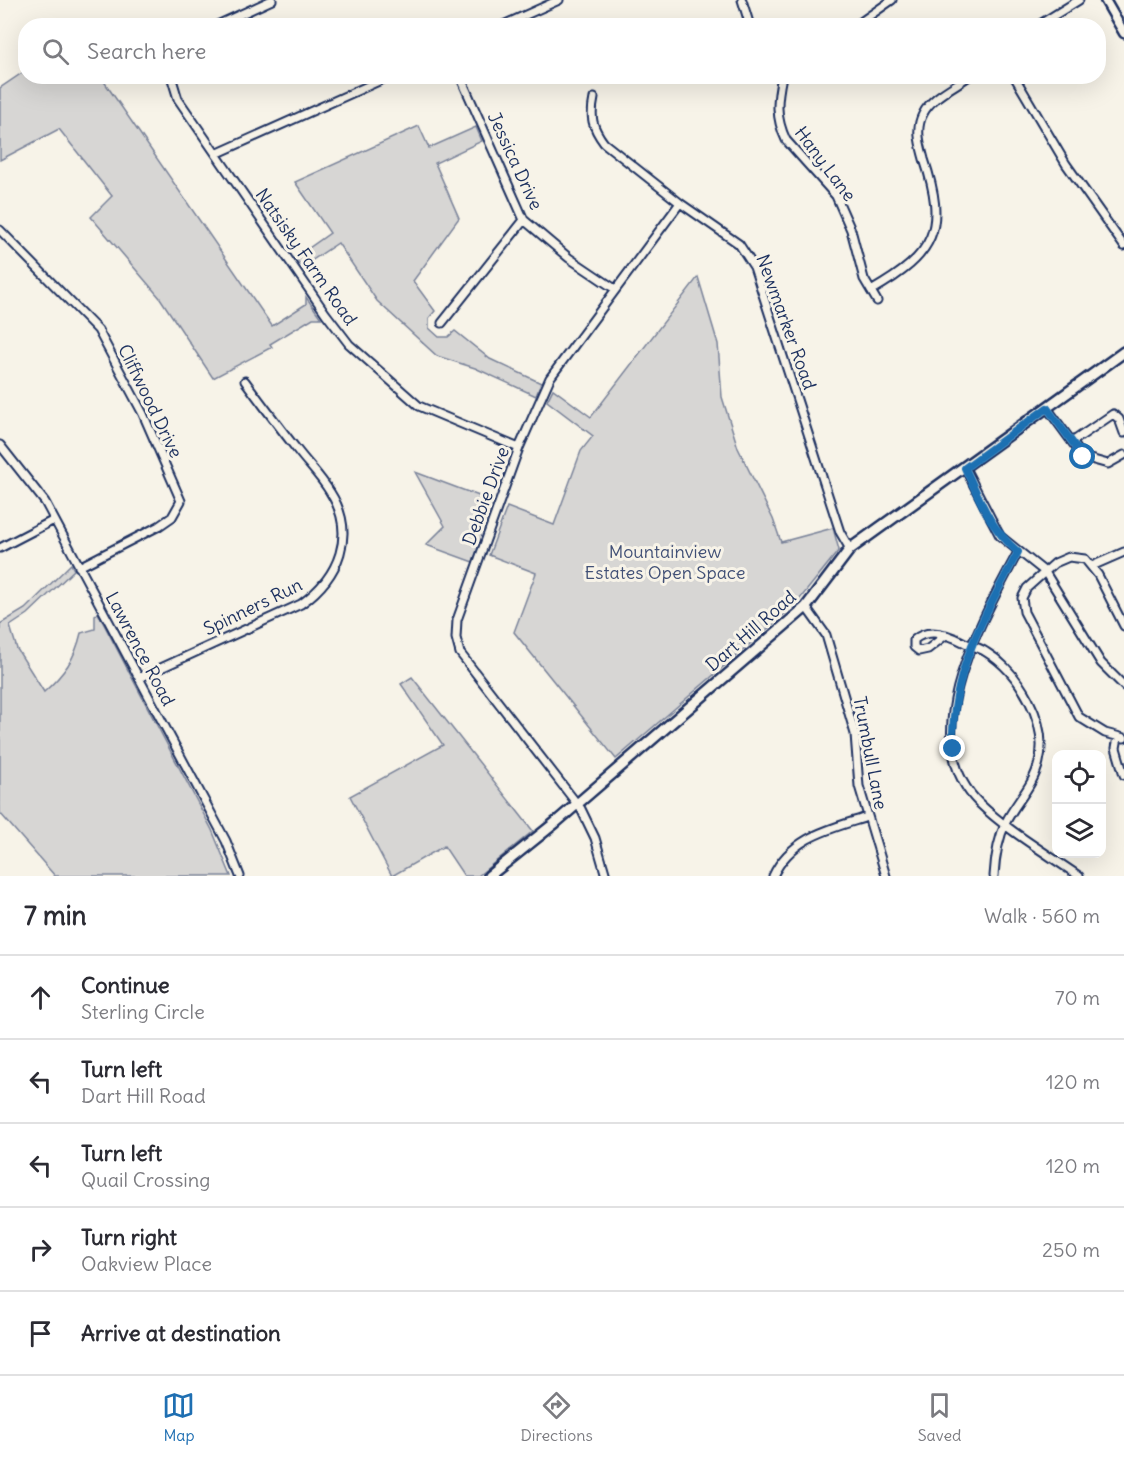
<!DOCTYPE html>
<meta charset="utf-8">
<style>
:root{--surface:#fff;--page:#f7f7f7;--text:#2b2b33;--muted:#7c7c81;--line:#e1e1e2;--accent:#1f6fb2}
body{margin:0;font-family:Delius,sans-serif;background:var(--page);color:var(--text)}
.controls{position:absolute;right:18px;bottom:18px;display:grid;overflow:hidden;border-radius:12px;box-shadow:0 6px 24px #0002}
.controls button{width:54px;height:54px;display:grid;place-items:center;padding:0;border:0;border-bottom:2px solid var(--line);background:var(--surface);color:var(--text);font:30px sans-serif}
.stop{position:absolute;width:18px;height:18px;margin:-14px;border:4px solid #1f6fb2;border-radius:50%;background:#fff}
.stop.end{background:#1f6fb2;border-color:#fff;box-shadow:0 2px 6px #0008}
.list{margin:0;padding:0;list-style:none}
h2{display:flex;justify-content:space-between;align-items:center;height:78px;margin:0;padding:0 24px;font-size:26px}
h2 small{font-size:20px;font-weight:400;color:var(--muted)}
.list li{display:grid;grid-template-columns:39px 1fr auto;gap:18px;align-items:center;box-sizing:border-box;height:84px;padding:0 24px;border-top:2px solid var(--line)}
.list b{display:block;font-size:22px;white-space:nowrap}
.list p{margin:0;font-size:20px;white-space:nowrap;color:var(--muted)}
.list em{font-size:20px;font-style:normal;color:var(--muted)}
.icon{flex:none;width:33px;height:33px;fill:none;stroke:currentColor;stroke-width:2;stroke-linecap:round;stroke-linejoin:round}
.map{position:relative;flex:none;width:1124px;height:876px;overflow:hidden}
.search{position:absolute;background:var(--surface);box-shadow:0 6px 24px #0002;left:18px;right:18px;top:18px;height:66px;display:flex;align-items:center;gap:15px;box-sizing:border-box;padding:0 21px;border-radius:24px;color:var(--muted);font-size:22px}
.sheet{height:498px;background:var(--surface)}
nav{display:flex;justify-content:space-around;align-items:center;box-sizing:border-box;height:84px;border-top:2px solid var(--line);background:var(--surface);font-size:16px;color:var(--muted)}
nav a{display:grid;justify-items:center;gap:3px}
nav .on{color:var(--accent)}
.map>svg:first-child{display:block}
</style>
<div class="map">
<svg width="1124" height="876" viewBox="0 0 1124 876">
<rect width="100%" height="100%" fill="#f7f3e8"/>
<filter id="ink" filterUnits="userSpaceOnUse"><feTurbulence type="fractalNoise" baseFrequency=".0167" numOctaves="2"/><feDisplacementMap in="SourceGraphic" scale="12" xChannelSelector="R" yChannelSelector="G"/><feConvolveMatrix kernelMatrix="1 2 1 2 8 2 1 2 1" color-interpolation-filters="sRGB"/></filter>
<g filter="url(#ink)">
<!-- green -->
<path fill="#d7d6d4" stroke="#798299" stroke-width="1.5" d="M25 71 26 76 101 77 272 326 306 304V297L321 318H313L270 344 272 347 213 378 160 298 91 217 112 196 59 129 0 160V88Z
M419 126 429 148 476 127 482 141 435 163 459 218 413 281 435 311 429 318V328L439 337H448L455 331 490 359 541 383 536 396 475 368 437 356 377 301 338 243 302 267 295 258 330 233 295 182Z
M698 277 718 344 722 397 738 448 773 519 781 542 833 528 839 550 795 605 616 759 514 632 536 573 489 555 507 507 554 525 581 451 593 436 547 401 553 389 591 417Z
M415 472 495 502 473 562 426 545 445 526Z
M71 564 74 570 28 614 10 626 17 649 44 692C64 674 75 659 81 633L95 629V615L98 613 212 830 231 876H55L0 813V624L25 609Z
M412 677 533 831 478 876H464L444 846 392 876 350 796 443 745 401 684Z"/>
<g fill="none" stroke-linecap="round" stroke-linejoin="round">
<!-- minor casing -->
<g stroke="#1b2f5e" stroke-width="11">
<path id="minor" d="M742 0 750 26
M215 26 272 0
M501 26 559 0
M855 26 892 0
M1037 26 1079 0
M171 76 178 99 326 314 349 344 419 406 519 448
M460 76 524 220 569 258 615 289
M782 76C777 100 775 117 786 140L836 196 851 230 864 279 877 301
M1014 76 1066 164 1124 246
M594 98C590 117 592 127 604 143L680 203 739 244 754 267 840 532 850 549
M216 154 390 76
M0 230 98 330 143 414 181 501 172 517 159 526 79 567
M871 291C936 254 947 228 924 159 920 144 915 129 923 114 931 97 954 87 969 76
M442 323 524 220
M1047 408 1083 457 1108 464 1124 455
M1072 442 1113 414 1119 419 1124 433
M0 445 45 502 226 841 240 876
M965 468 1000 536 1045 572 1101 663 1124 686
M0 548 54 520
M1018 552C984 617 912 737 979 803 1008 831 1046 853 1079 876
M1092 566 1124 552
M806 607 826 635 855 734 859 786 886 876
M1124 626 1098 575 1085 559 1069 557 1055 563 1027 588 1022 598 1024 612 1079 717 1105 733 1124 738
M946 635 928 649 919 651 914 647V640C928 627 950 635 965 643 972 646 980 648 986 652 1019 672 1049 723 1039 762 1034 785 1016 802 1006 822 998 839 995 858 994 876
M139 678 301 604C339 577 357 534 330 492 321 477 308 464 298 451 280 428 262 404 245 381
M1118 737 1116 748 1124 775
M606 876 595 838 581 809 460 653 456 638 457 620 519 448 550 378 680 203
M773 876C791 837 830 829 867 817"/>
</g>
<!-- tertiary casing -->
<g stroke="#1b2f5e" stroke-width="13">
<path id="tertiary" d="M1105 0 1124 33"/>
</g>
<!-- secondary casing -->
<g stroke="#1b2f5e" stroke-width="14">
<path id="secondary" d="M489 876 555 823 806 607 850 549 1124 352"/>
</g>
<!-- minor -->
<use href="#minor" stroke="#f7f3e8" stroke-width="7"/>
<!-- tertiary -->
<use href="#tertiary" stroke="#f7f3e8" stroke-width="8"/>
<!-- secondary -->
<use href="#secondary" stroke="#f7f3e8" stroke-width="9"/>
</g>
</g>
<g fill="none" stroke-linecap="round" stroke-linejoin="round" filter="url(#ink)">
<!-- route -->
<path stroke="#1f6fb2" stroke-width="8" d="M953 749C950 673 984 617 1018 552 989 527 981 502 965 468L1047 408 1083 457"/>
</g>
<g text-anchor="middle" stroke-width="6" stroke-linejoin="round" paint-order="stroke">
<!-- street labels -->
<g font-size="18" fill="#1b2f5e" stroke="#f7f3e8">
<text transform="translate(515 161) rotate(65)" y="6">Jessica Drive</text>
<text transform="translate(825 164) rotate(53)" y="6">Hany Lane</text>
<text transform="translate(306 257) rotate(55)" y="6">Natsisky Farm Road</text>
<text transform="translate(786 322) rotate(70)" y="6">Newmarker Road</text>
<text transform="translate(150 401) rotate(64)" y="6">Cliffwood Drive</text>
<text transform="translate(486 496) rotate(-70)" y="6">Debbie Drive</text>
<text transform="translate(253 607) rotate(-26)" y="6">Spinners Run</text>
<text transform="translate(751 631) rotate(-41)" y="6">Dart Hill Road</text>
<text transform="translate(140 649) rotate(62)" y="6">Lawrence Road</text>
<text transform="translate(870 753) rotate(79)" y="6">Trumbull Lane</text>
</g>
<!-- park labels -->
<g font-size="18" fill="#415076" stroke="#f7f3e8">
<text x="665" y="558">Mountainview<tspan x="665" dy="21">Estates Open Space</tspan></text>
</g>
</g>
</svg>
<div class="controls">
<button><svg class="icon" aria-label="locate" viewBox="0 0 24 24"><circle cx="12" cy="12" r="6"/><path d="M12 2v4M12 18v4M2 12h4M18 12h4"/></svg></button>
<button><svg class="icon" aria-label="layers" viewBox="0 0 24 24"><path d="M12 4l9 5-9 5-9-5zM3 14l9 5 9-5"/></svg></button>
</div>
<div class="stop" style="left:1083px;top:457px"></div>
<div class="stop end" style="left:953px;top:749px"></div>
<div class="search"><svg class="icon" aria-label="search" viewBox="0 0 24 24"><circle cx="10" cy="10" r="6"/><path d="M15 15l6 6"/></svg>Search here</div>
</div>
<section class="sheet">
<h2>7 min<small>Walk · 560 m</small></h2>
<ul class="list">
<li><svg class="icon" aria-label="ahead" viewBox="0 0 24 24"><path d="M12 20V5M6 11l6-6 6 6"/></svg><div><b>Continue</b><p>Sterling Circle</p></div><em>70 m</em></li>
<li><svg class="icon" aria-label="left" viewBox="0 0 24 24"><path d="M17 20v-9H6M10 6l-5 5 5 5"/></svg><div><b>Turn left</b><p>Dart Hill Road</p></div><em>120 m</em></li>
<li><svg class="icon" aria-label="left" viewBox="0 0 24 24"><path d="M17 20v-9H6M10 6l-5 5 5 5"/></svg><div><b>Turn left</b><p>Quail Crossing</p></div><em>120 m</em></li>
<li><svg class="icon" aria-label="right" viewBox="0 0 24 24"><path d="M7 20v-9h11M14 6l5 5-5 5"/></svg><div><b>Turn right</b><p>Oakview Place</p></div><em>250 m</em></li>
<li><svg class="icon" aria-label="arrive" viewBox="0 0 24 24"><path d="M6 21V4h12l-3 4 3 4H6"/></svg><div><b>Arrive at destination</b></div></li>
</ul>
</section>
<nav>
<a class="on"><svg class="icon" aria-label="map" viewBox="0 0 24 24"><path d="M3 6l6-2 6 2 6-2v14l-6 2-6-2-6 2zM9 4v14M15 6v14"/></svg>Map</a>
<a><svg class="icon" aria-label="directions" viewBox="0 0 24 24"><path d="M12 3l9 9-9 9-9-9zM9 14v-3h6M13 9l2 2-2 2"/></svg>Directions</a>
<a><svg class="icon" aria-label="saved" viewBox="0 0 24 24"><path d="M7 4h10v16l-5-4-5 4z"/></svg>Saved</a>
</nav>
